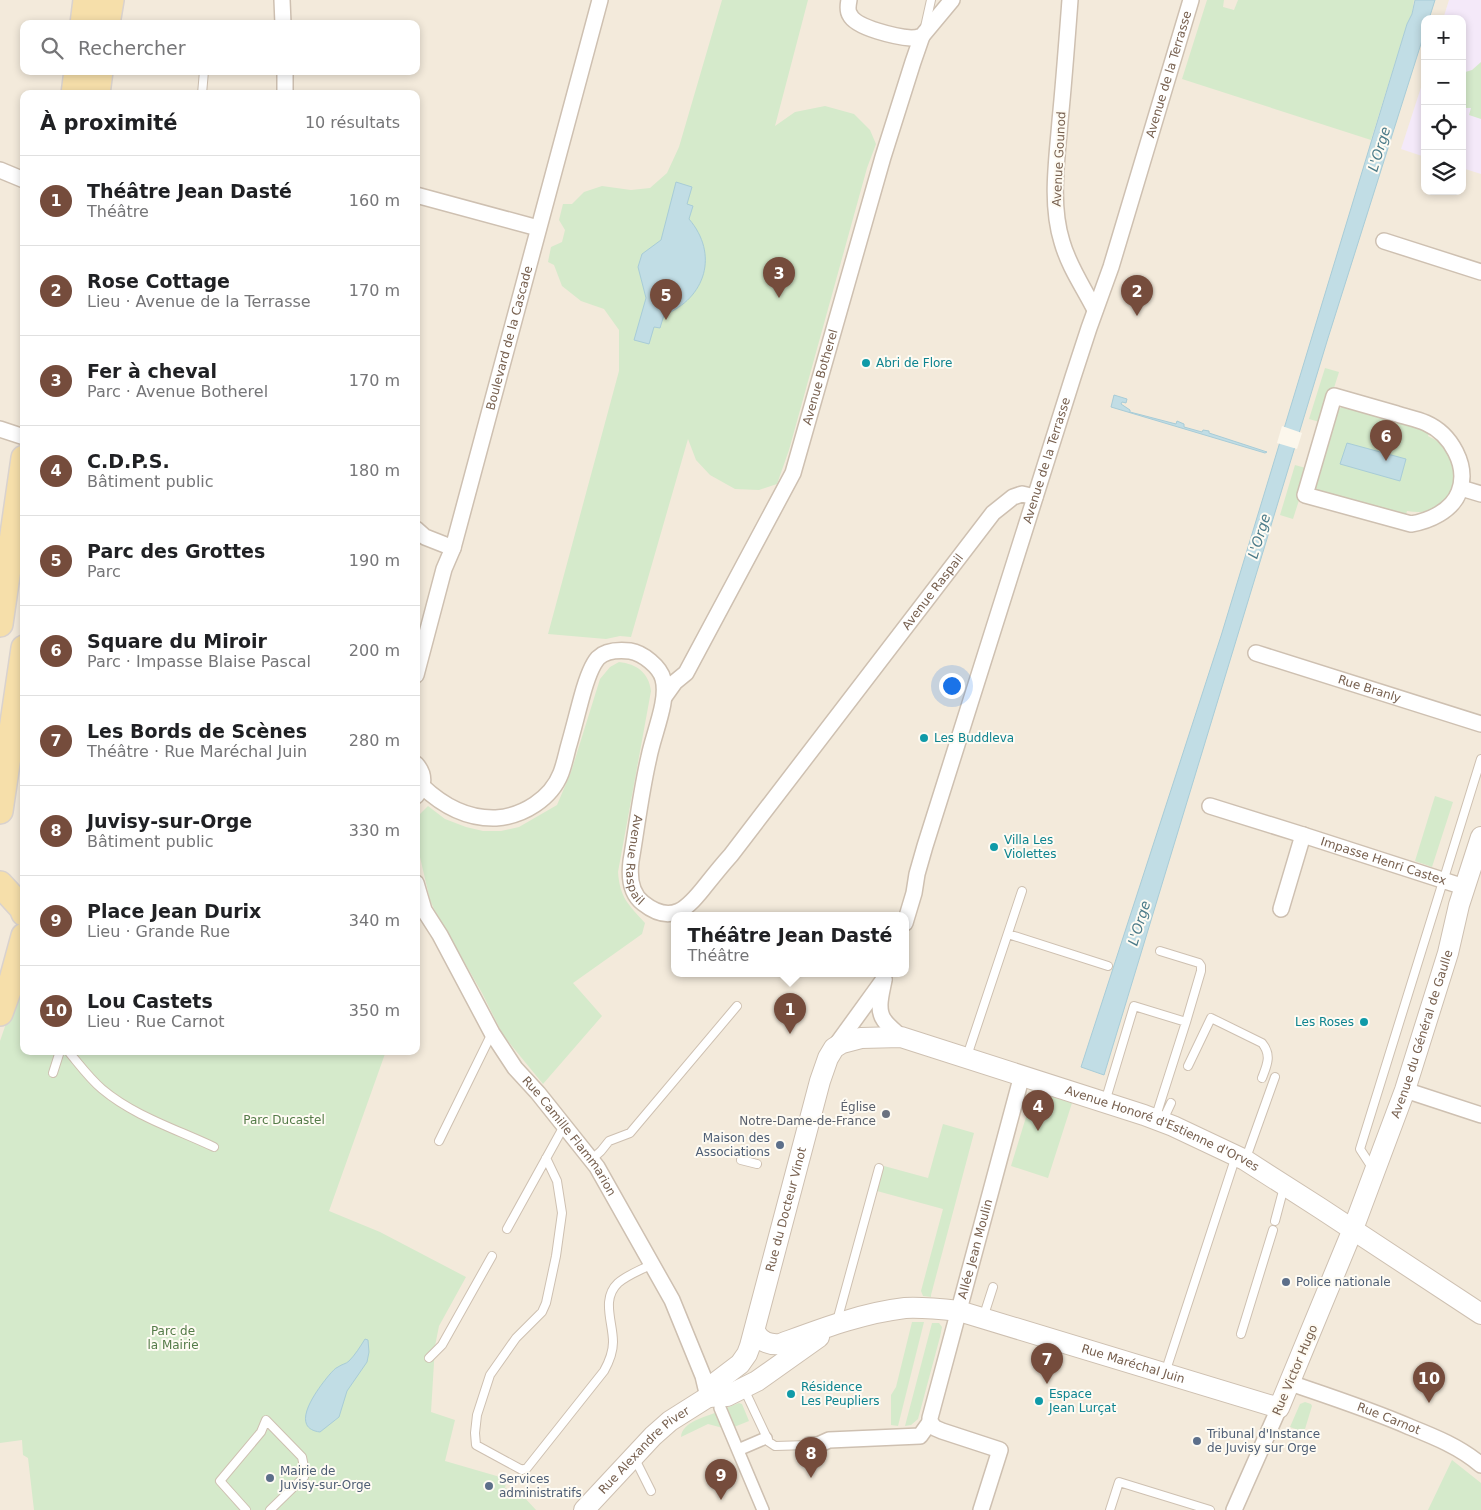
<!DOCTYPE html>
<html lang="fr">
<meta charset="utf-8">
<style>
:root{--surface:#fff;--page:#f2f2f2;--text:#202124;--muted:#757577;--line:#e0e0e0;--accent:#754c3c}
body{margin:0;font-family:"DejaVu Sans",sans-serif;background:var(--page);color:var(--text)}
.controls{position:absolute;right:15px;top:15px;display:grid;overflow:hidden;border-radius:10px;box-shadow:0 2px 8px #0003}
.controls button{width:45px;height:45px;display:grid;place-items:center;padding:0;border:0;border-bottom:1px solid var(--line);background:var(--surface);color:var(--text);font:25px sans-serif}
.you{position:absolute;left:951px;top:685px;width:18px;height:18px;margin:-12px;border:4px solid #fff;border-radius:50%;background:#1a73e8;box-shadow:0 0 0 8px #1a73e833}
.badge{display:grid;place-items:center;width:32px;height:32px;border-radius:50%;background:var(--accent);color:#fff;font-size:16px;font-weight:700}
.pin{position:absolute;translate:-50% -41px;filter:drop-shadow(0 1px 2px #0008)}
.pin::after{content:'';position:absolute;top:26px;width:18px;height:15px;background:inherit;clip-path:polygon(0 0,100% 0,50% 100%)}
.popup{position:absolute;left:671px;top:912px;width:238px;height:65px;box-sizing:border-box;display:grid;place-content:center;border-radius:10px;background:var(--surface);filter:drop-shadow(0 1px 4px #0005);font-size:16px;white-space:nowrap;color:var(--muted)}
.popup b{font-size:19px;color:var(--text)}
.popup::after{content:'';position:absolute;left:50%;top:100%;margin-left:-10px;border:10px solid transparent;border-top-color:var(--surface)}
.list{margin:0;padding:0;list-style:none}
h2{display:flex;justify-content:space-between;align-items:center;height:65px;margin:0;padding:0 20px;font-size:21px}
h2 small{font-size:16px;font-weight:400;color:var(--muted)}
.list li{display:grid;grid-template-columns:32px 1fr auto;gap:15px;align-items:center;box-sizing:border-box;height:90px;padding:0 20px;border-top:1px solid var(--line)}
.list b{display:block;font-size:19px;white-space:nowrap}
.list p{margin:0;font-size:16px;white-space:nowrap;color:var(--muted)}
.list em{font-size:16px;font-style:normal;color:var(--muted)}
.icon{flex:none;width:28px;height:28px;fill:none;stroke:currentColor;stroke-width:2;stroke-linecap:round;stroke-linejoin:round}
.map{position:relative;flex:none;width:1481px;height:1510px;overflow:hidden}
.search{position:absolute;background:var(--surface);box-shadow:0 2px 8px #0003;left:20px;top:20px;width:400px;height:55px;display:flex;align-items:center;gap:12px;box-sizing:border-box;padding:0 18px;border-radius:10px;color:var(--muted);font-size:19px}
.panel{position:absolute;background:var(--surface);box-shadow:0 2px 8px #0003;left:20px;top:90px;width:400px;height:965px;border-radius:10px}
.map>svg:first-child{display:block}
</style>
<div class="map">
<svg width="1481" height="1510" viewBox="0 0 1481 1510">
<rect width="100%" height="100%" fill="#fcf7ec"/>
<!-- residential -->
<path fill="#f3eadb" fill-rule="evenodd" d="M0 0H1481V1510H0ZM1425 19H1462V191H1425ZM24 24H416V71H24ZM24 94H416V1051H24ZM675 915H905V973H675Z"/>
<!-- education -->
<path fill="#f4e9f9" d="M1449 0H1481V174L1462 168V19H1443Z
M1425 75V157L1401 149Z"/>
<!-- green -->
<path fill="#d5eacb" d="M722 0H808L775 126 795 112 825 106 854 114 870 130 876 144 867 168 789 450 777 484 759 490 735 489 710 475 696 460 688 439 631 637 620 636 606 639 548 634 619 371V330L604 309 581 301 562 286 554 265 548 262 551 247 562 242 565 230 559 220 563 204H572L584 192 602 186 631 190 650 188 667 173 679 147Z
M1207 0H1224L1223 7 1234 10 1238 0H1414L1412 14 1407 24 1371 140 1182 79Z
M1481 62V119L1469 115 1471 108H1462V73L1472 70Z
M1325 368 1339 372 1323 423 1309 419Z
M1342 407 1430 430 1428 436C1435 440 1445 444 1449 452 1460 474 1455 502 1430 510 1422 513 1415 512 1407 511L1405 518 1316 491 1314 485 1336 411Z
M1295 465 1309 469 1293 519 1280 515Z
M619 662C637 664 649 673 651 691L618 872C620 898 628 904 645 923L642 934 573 983 602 1016 543 1084 503 1035 482 993 434 909 430 900 416 840V818L428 806 445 819 466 827 483 831H501L519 827 557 805 571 772 600 679 610 667Z
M1435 796 1453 802 1432 867 1415 861Z
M24 971V1051H386L329 1211 380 1232 466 1277 439 1326 435 1346 431 1412 455 1420 445 1461 507 1479 505 1488 524 1497 536 1510H34L28 1458 23 1455 22 1440 0 1443V1041Z
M1034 1091 1072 1103 1048 1178 1011 1166Z
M943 1124 974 1133 931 1295V1297L923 1296 921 1291 943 1209 877 1191 884 1166 928 1178Z
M912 1322H924L898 1426 891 1425V1395L896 1387Z
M932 1323H939L942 1327 940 1337 918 1419 911 1425 905 1426Z
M1305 1402 1311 1404 1312 1406 1305 1429 1301 1431 1290 1427 1300 1404Z
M739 1403 742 1404 749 1421 734 1427 726 1408Z
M717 1412 723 1428 708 1424 681 1437C682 1422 705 1417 717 1412Z
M1452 1460 1481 1483V1510H1428Z"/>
<!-- water -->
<path fill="#c1dde5" stroke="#a8ccd7" d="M1415 0H1435L1429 19H1425V31L1328 338 1104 1075 1081 1067 1221 636 1407 24 1412 14Z
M676 182 692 187 687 204 693 206 689 219C719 254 706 298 664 315L660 328 654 327 649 344 634 340 646 298 638 267 642 254 661 240Z
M1114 395 1127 399 1126 403 1122 402 1121 404 1130 410V412L1176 424 1177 421 1184 424V427L1202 432 1203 430 1209 431V433L1267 452 1265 453 1111 407Z
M1347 443 1406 459 1400 481 1340 464Z
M365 1339 368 1340 369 1352 367 1362 347 1391 339 1417 320 1432C287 1428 319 1387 330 1374 332 1372 335 1368 338 1367 342 1364 346 1364 349 1361 355 1355 360 1347 365 1339Z"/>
<!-- pier -->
<path fill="#fcf7ec" d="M1282 426 1302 433 1297 449 1277 443Z"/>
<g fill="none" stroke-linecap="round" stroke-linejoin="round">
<!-- service casing -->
<g stroke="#cec0b1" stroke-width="10">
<path id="service" d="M925 27 931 0
M202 94 204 71
M1008 934 1108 966
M1160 951 1199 963 1201 966V971L1186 1022
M68 1051C79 1064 89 1078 102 1089 134 1116 176 1129 214 1147
M967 1056 1022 891
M1188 1066 1211 1018 1262 1043C1272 1055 1267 1065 1262 1078
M53 1073 60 1051
M1105 1102 1134 1006 1186 1022 1155 1119
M1163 1120 1171 1103
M439 1141 492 1033
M546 1158 557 1181 562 1213 556 1256 546 1303 542 1312 516 1338 490 1375 477 1415 475 1433 476 1445 522 1470 527 1468 604 1371C609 1362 613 1352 613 1342 613 1322 601 1299 618 1283 627 1275 641 1270 652 1264
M1246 1158 1275 1077
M591 1160 601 1151 609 1141 630 1133 737 1006
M741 1160 757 1164
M1373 1169 1360 1149 1481 759
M1275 1221 1284 1187
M507 1229 564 1126
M983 1318 993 1287
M837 1321 879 1168
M1241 1334 1273 1230
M429 1358 442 1345 492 1256
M1165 1373 1236 1156
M744 1389 769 1442 775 1446 809 1445
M635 1459 651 1491
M246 1510 220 1481 261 1432 266 1420 302 1457 304 1467V1477L270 1510
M1110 1510 1119 1482 1210 1510"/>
</g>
<!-- pedestrian casing -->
<g stroke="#cec0b1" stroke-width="14">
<path id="pedestrian" d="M720 1408 763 1510
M738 1450 766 1438"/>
</g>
<!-- minor casing -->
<g stroke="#cec0b1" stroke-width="18">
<g id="minor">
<path d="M282 0 283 24"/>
<path d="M849 0C848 5 847 11 850 15 856 28 897 37 911 38 915 38 919 37 922 36L952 0"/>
<path d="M1070 0C1067 40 1064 81 1060 121 1057 160 1050 204 1062 242 1069 267 1084 288 1095 310"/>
<path d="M285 71V94"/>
<path d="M0 170 24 180"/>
<path d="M416 195 538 228"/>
<path d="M1384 241 1481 272"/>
<path d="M1334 396C1355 402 1376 408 1397 414 1406 417 1417 419 1426 423 1451 434 1469 466 1459 492 1452 511 1429 521 1411 524L1305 495Z"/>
<path d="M0 429 24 437"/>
<path d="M1461 488 1481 494"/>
<path d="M416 529 425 537 453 548"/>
<path id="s1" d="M1256 653 1481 724"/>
<path id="s2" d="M416 675 444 569 453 548 600 0"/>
<path id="s3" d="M665 696 675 682 686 673 793 473 883 157 913 62 922 36"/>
<path d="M416 764C425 774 425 786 416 796"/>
<path id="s4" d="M422 786C443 806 467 819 496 818 523 816 551 799 561 773 564 765 566 756 568 748 573 731 577 714 582 696 585 685 590 667 598 658 606 650 620 650 630 651 643 653 660 667 663 679 669 700 653 735 649 757 641 791 637 826 631 861 629 877 630 893 643 903 672 926 688 908 706 885 714 875 722 865 731 855L993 513 1013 497 1022 494 1035 497"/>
<path id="s5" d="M1210 806 1303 835 1464 887"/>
<path id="s6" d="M416 883 424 910 440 935 492 1033 515 1068 538 1093 597 1167 672 1300 703 1376 708 1397"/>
<path d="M1281 909 1303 835"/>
<path id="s7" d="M905 923 914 893 917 874 925 846 1073 377 1089 328 1111 267 1191 0"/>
<path d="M884 980C882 992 876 1009 884 1020 888 1026 896 1032 901 1037"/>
<path d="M834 1048 884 979"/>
<path d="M1405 1090 1481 1115"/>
<path id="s8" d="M1290 1383C1331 1397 1371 1410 1410 1427 1435 1437 1460 1447 1481 1465"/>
<path id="s9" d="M930 1422V1418L1022 1075"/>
<path d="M809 1445H818L829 1440 920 1436 930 1422 935 1428 942 1431 1000 1450 981 1510"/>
<path d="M1234 1510 1279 1408"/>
</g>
</g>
<!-- tertiary casing -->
<g stroke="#cec0b1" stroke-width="22">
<g id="tertiary">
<path id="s10" d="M755 1332C761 1342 769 1345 780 1344 821 1329 862 1313 905 1308 923 1307 941 1309 959 1311L1279 1408 1353 1229 1405 1090 1448 953 1459 905 1481 837"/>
<path id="s11" d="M708 1397 715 1383 740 1364 747 1354 750 1346 820 1081 828 1058 834 1048 842 1043 861 1038 901 1037 1144 1115 1173 1126 1245 1160 1320 1208 1481 1314"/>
<path d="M708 1397 727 1396 757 1381 819 1337"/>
<path id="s12" d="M584 1510 653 1436 670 1421 708 1397"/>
</g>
</g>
<!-- primary casing -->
<g stroke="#d9d2ce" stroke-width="28">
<path id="primary" d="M83 24 86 0
M107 24 111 0
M74 94 77 71
M97 94 100 71
M0 624 24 458
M0 811 24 648
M0 884 22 908 24 913
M0 1013 12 980 24 936"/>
</g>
<!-- service -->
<use href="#service" stroke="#fff" stroke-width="8"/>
<!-- pedestrian -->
<use href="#pedestrian" stroke="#fff" stroke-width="11"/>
<!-- minor -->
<use href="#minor" stroke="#fff" stroke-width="15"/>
<!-- tertiary -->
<use href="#tertiary" stroke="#fff" stroke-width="20"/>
<!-- primary -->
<use href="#primary" stroke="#f6dfaa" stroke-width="25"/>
</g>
<!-- markers -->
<g fill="#0f9aa8" stroke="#fefbf3" stroke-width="2">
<circle cx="866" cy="363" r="5"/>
<circle cx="924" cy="738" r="5"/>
<circle cx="994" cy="847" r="5"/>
<circle cx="1364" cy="1022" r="5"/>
<circle cx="791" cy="1394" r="5"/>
<circle cx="1039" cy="1401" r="5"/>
</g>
<circle fill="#6b7280" stroke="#fefbf3" stroke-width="2" cx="886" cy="1114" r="5"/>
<g fill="#5c6f8a" stroke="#fefbf3" stroke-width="2">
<circle cx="780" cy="1145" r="5"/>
<circle cx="1286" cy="1282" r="5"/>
<circle cx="1197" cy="1441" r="5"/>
<circle cx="270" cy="1478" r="5"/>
<circle cx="489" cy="1486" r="5"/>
</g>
<g text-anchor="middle" stroke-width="4" stroke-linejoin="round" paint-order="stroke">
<!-- street labels -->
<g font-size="12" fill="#77604f" stroke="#fefbf3">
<text dy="4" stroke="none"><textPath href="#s7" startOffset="889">Avenue de la Terrasse</textPath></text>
<text transform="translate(1059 159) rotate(-87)" y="4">Avenue Gounod</text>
<text dy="4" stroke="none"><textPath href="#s2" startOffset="350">Boulevard de la Cascade</textPath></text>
<text dy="4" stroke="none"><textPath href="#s3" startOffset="358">Avenue Botherel</textPath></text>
<text dy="4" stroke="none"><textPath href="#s7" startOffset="484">Avenue de la Terrasse</textPath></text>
<text dy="4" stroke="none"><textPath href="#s4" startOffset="1045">Avenue Raspail</textPath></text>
<text dy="4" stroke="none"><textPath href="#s1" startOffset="119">Rue Branly</textPath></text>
<text dy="4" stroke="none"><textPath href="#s4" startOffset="551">Avenue Raspail</textPath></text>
<text dy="4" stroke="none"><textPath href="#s5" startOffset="182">Impasse Henri Castex</textPath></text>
<text dy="4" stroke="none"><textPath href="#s10" startOffset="949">Avenue du Général de Gaulle</textPath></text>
<text dy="4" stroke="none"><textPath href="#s11" startOffset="724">Avenue Honoré d'Estienne d'Orves</textPath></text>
<text dy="4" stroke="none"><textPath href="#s6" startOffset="298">Rue Camille Flammarion</textPath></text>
<text dy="4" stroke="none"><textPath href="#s11" startOffset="209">Rue du Docteur Vinot</textPath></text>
<text dy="4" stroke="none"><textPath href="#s9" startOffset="179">Allée Jean Moulin</textPath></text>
<text dy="4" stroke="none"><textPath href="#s10" startOffset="396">Rue Maréchal Juin</textPath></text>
<text transform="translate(1295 1370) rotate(-67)" y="4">Rue Victor Hugo</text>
<text dy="4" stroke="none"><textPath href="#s8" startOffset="105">Rue Carnot</textPath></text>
<text dy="4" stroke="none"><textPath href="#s12" startOffset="85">Rue Alexandre Piver</textPath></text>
</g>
<!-- culture labels -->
<g font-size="12" fill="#0d838f" stroke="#fefbf3" text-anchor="start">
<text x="876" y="367">Abri de Flore</text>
<text x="934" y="742">Les Buddleva</text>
<text x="1004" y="844">Villa Les<tspan x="1004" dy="14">Violettes</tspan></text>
<text x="1354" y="1026" text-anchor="end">Les Roses</text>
<text x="801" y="1391">Résidence<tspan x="801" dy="14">Les Peupliers</tspan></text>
<text x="1049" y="1398">Espace<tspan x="1049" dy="14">Jean Lurçat</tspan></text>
</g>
<!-- worship labels -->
<g font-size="12" fill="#5b616d" stroke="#fefbf3" text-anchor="end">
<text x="876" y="1111">Église<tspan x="876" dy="14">Notre-Dame-de-France</tspan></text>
</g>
<!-- park labels -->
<g font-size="12" fill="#547b48" stroke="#fefbf3">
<text x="284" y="1124">Parc Ducastel</text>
<text x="173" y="1335">Parc de<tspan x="173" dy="14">la Mairie</tspan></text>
</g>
<!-- service labels -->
<g font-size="12" fill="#4e5e75" stroke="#fefbf3" text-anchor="start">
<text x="770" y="1142" text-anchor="end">Maison des<tspan x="770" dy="14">Associations</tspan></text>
<text x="1296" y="1286">Police nationale</text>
<text x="1207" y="1438">Tribunal d'Instance<tspan x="1207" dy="14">de Juvisy sur Orge</tspan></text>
<text x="280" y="1475">Mairie de<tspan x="280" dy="14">Juvisy-sur-Orge</tspan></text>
<text x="499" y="1483">Services<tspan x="499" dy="14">administratifs</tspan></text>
</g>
<!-- water labels -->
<g font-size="14" font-style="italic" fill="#4a7a88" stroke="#fefbf3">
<text transform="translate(1379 149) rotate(-73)" y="5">L'Orge</text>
<text transform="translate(1259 536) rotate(-73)" y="5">L'Orge</text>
<text transform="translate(1139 923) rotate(-73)" y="5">L'Orge</text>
</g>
</g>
</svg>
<div class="controls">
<button>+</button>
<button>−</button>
<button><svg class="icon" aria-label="locate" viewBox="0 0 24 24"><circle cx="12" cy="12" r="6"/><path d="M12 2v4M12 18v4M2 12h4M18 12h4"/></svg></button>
<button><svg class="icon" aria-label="layers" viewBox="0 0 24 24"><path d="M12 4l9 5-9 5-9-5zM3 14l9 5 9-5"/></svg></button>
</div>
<div class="you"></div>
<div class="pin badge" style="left:790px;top:1034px">1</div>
<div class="popup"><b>Théâtre Jean Dasté</b>Théâtre</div>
<div class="pin badge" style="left:1137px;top:316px">2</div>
<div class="pin badge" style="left:779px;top:298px">3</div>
<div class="pin badge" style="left:1038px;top:1131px">4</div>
<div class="pin badge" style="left:666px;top:320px">5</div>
<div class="pin badge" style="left:1386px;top:461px">6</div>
<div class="pin badge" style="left:1047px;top:1384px">7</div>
<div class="pin badge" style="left:811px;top:1478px">8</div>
<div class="pin badge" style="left:721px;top:1500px">9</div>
<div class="pin badge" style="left:1429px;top:1403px">10</div>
<div class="search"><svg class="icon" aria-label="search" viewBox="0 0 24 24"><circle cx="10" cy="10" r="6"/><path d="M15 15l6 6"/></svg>Rechercher</div>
<section class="panel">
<h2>À proximité<small>10 résultats</small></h2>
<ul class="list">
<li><span class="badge">1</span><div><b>Théâtre Jean Dasté</b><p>Théâtre</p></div><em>160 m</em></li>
<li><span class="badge">2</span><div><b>Rose Cottage</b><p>Lieu · Avenue de la Terrasse</p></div><em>170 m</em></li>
<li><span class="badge">3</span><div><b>Fer à cheval</b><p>Parc · Avenue Botherel</p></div><em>170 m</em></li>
<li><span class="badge">4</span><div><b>C.D.P.S.</b><p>Bâtiment public</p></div><em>180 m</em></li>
<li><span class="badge">5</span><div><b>Parc des Grottes</b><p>Parc</p></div><em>190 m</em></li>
<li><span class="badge">6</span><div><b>Square du Miroir</b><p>Parc · Impasse Blaise Pascal</p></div><em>200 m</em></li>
<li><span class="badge">7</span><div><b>Les Bords de Scènes</b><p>Théâtre · Rue Maréchal Juin</p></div><em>280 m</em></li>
<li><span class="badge">8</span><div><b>Juvisy-sur-Orge</b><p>Bâtiment public</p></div><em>330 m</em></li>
<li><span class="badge">9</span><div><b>Place Jean Durix</b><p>Lieu · Grande Rue</p></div><em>340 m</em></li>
<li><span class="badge">10</span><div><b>Lou Castets</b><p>Lieu · Rue Carnot</p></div><em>350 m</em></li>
</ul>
</section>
</div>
